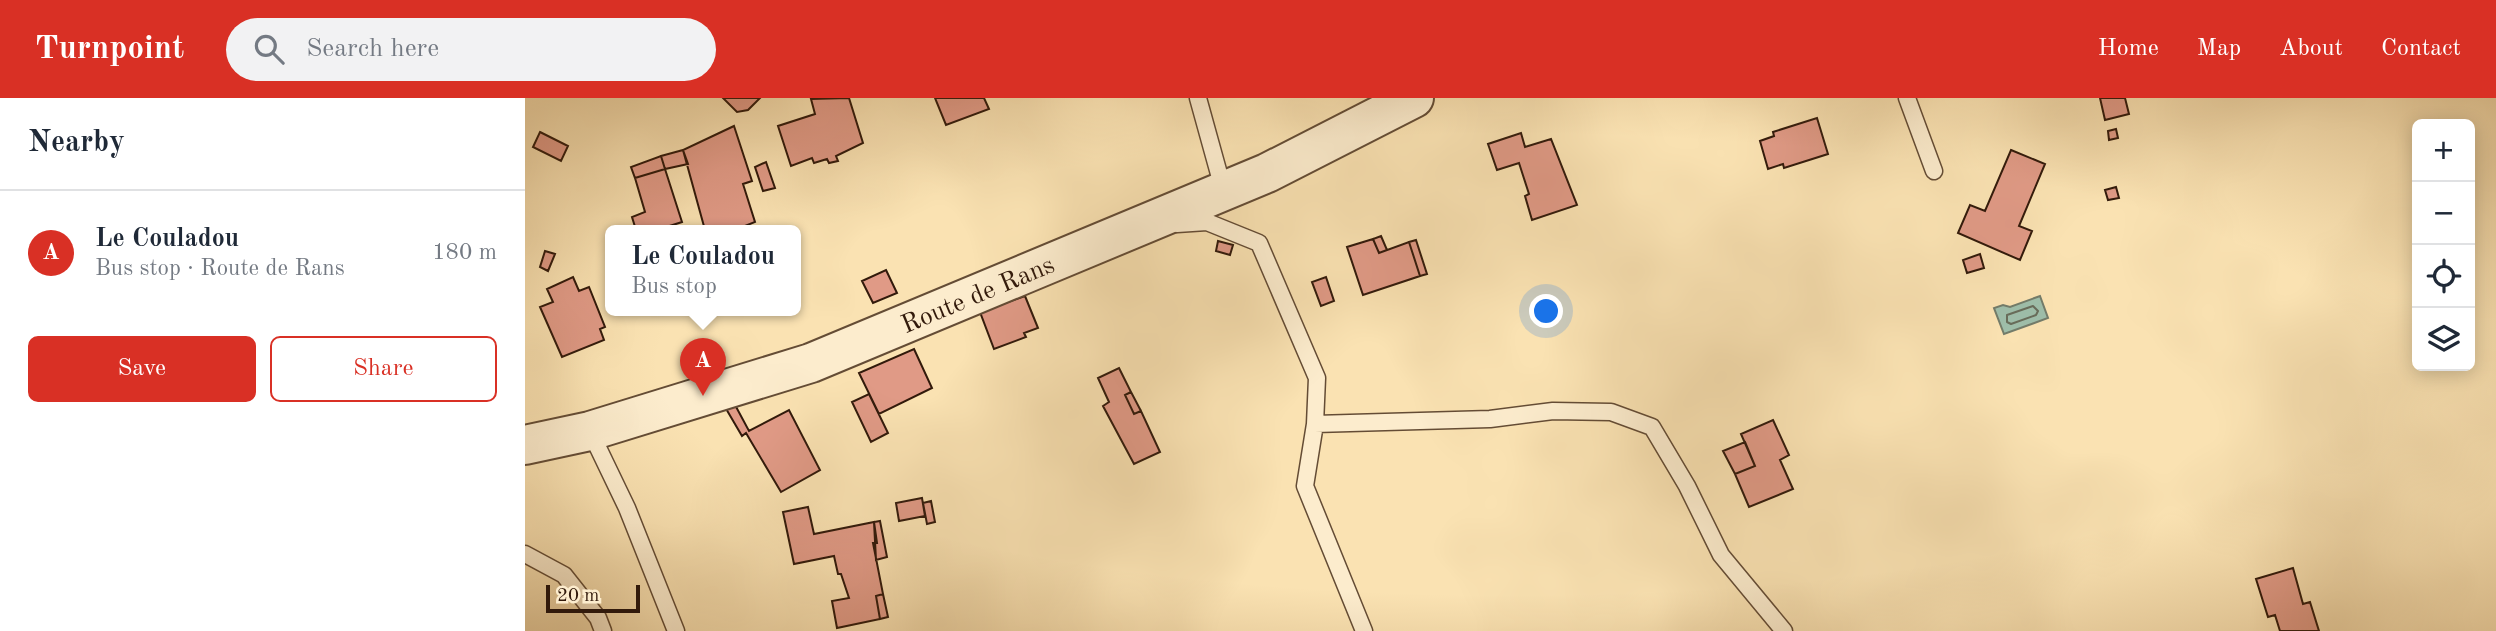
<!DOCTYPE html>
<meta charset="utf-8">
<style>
:root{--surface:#fff;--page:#f2f2f3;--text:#1f2937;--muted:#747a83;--line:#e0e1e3;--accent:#d93025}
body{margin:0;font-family:"Old Standard TT",serif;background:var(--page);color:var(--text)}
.controls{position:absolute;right:21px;top:21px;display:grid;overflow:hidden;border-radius:10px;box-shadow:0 4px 18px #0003}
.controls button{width:63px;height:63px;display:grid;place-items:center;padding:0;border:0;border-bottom:2px solid var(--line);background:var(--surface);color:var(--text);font:35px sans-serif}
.scale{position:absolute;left:21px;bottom:18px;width:94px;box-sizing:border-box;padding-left:7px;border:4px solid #321a0b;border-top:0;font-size:19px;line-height:24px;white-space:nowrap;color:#321a0b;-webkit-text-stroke:5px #fceccd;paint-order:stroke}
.you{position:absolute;left:1022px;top:214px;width:24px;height:24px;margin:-18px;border:5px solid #fff;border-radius:50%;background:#1a73e8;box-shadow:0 0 0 10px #1a73e833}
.badge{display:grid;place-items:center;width:46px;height:46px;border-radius:50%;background:var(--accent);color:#fff;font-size:23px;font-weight:700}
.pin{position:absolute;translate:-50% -58px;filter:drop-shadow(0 2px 4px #0008)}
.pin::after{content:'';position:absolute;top:37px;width:24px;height:21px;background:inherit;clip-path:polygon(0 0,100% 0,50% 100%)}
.popup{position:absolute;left:80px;top:127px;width:196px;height:91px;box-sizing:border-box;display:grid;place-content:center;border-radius:10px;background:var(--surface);filter:drop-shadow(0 2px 5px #0005);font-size:23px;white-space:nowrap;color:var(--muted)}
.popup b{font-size:26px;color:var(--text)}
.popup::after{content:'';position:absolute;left:50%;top:100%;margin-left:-14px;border:14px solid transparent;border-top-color:var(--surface)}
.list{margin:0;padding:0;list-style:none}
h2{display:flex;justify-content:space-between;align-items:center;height:91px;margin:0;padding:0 28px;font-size:30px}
h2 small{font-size:23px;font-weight:400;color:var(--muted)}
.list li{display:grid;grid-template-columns:46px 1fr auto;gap:21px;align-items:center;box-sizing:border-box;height:126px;padding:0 28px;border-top:2px solid var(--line)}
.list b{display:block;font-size:26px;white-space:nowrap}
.list p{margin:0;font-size:23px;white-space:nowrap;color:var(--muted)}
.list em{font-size:23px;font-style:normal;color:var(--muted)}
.actions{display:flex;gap:14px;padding:21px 28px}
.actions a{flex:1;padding:16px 0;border:2px solid var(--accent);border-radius:10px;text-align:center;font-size:24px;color:var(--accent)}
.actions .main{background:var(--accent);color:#fff}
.icon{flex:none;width:38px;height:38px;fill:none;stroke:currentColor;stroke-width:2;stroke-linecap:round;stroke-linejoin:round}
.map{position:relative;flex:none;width:1971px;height:533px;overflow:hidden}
header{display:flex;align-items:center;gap:42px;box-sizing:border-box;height:98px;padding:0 35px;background:var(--accent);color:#fff}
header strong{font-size:33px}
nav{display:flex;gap:38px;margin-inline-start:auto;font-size:24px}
.search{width:490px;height:63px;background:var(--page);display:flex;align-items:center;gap:18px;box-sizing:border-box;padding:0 24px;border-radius:38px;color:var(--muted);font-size:26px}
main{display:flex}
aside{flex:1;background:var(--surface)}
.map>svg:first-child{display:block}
</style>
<header>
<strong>Turnpoint</strong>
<div class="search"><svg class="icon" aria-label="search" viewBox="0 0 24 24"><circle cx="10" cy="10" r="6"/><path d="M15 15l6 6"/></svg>Search here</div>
<nav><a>Home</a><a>Map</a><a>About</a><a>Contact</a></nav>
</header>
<main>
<aside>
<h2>Nearby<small></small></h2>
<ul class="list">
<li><span class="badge">A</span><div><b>Le Couladou</b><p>Bus stop · Route de Rans</p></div><em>180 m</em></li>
</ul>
<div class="actions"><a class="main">Save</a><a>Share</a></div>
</aside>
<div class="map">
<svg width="1971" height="533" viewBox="0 0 1971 533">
<rect width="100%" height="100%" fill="#fae2b2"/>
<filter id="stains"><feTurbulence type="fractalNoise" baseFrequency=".00286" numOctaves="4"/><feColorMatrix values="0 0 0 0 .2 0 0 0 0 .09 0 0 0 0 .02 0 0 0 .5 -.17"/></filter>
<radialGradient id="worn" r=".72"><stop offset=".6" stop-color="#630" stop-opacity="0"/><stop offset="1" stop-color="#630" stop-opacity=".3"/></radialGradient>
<!-- water -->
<path fill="#9ebeaa" stroke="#737c6a" stroke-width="2" d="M1515 198 1523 220 1479 236 1469 210 1478 207 1485 209Z"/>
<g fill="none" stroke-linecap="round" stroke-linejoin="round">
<!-- shore -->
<path stroke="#686c5a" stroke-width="2" d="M1508 208 1513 213 1511 217 1486 226 1482 224V217Z"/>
</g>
<!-- building -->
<path fill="#e09a86" stroke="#321a0b" stroke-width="2" d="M198 0H235L223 12 212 14Z
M324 0 338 45 311 58 313 63 304 65 302 61 289 65 287 60 266 68 253 28 290 16 286 1Z
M410 0H459L464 11 421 27Z
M1575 0H1600L1604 16 1580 22Z
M1292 20 1303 56 1259 70 1258 66 1243 71 1235 43 1249 38 1248 34Z
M209 28 227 83 218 86 230 124 210 132H180L158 52Z
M1591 31 1593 40 1584 42 1583 33Z
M15 34 43 48 36 63 8 49Z
M996 35 1000 49 1026 41 1052 107 1007 122 1000 98 1004 96 994 65 972 72 963 46Z
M158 52 163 66 140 71 136 58Z
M1486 52 1520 66 1494 128 1507 133 1495 162 1433 135 1445 107 1460 113Z
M136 58 140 71 110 80 106 69Z
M241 64 250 90 238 93 230 69Z
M140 71 157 124 132 132H111L107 119 120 114 110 80Z
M1591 89 1594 100 1583 102 1580 92Z
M856 138 862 152 854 155 848 141Z
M848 141 854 155 884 144 895 178 838 197 822 149Z
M891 142 902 176 895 178 884 144Z
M693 143 708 147 705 157 691 153Z
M20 153 30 156 23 173 15 169Z
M1455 156 1459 170 1442 175 1438 162Z
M361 172 372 195 348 205 337 183Z
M48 179 54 193 64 189 80 229 75 231 79 242 37 259 15 209 28 204 22 191Z
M801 179 809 203 796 208 787 184Z
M500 198 513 230 499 235 501 239 469 251 455 214Z
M389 251 407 290 354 316 334 275Z
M594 270 606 294 600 297 609 316 616 313 635 354 609 366 578 308 584 304 573 280Z
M606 294 616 313 609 316 600 297Z
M344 296 363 335 346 344 327 304Z
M209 305 224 333 264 312 295 372 256 394 221 335 217 338 200 309Z
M1248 322 1264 357 1255 362 1268 391 1224 409 1210 376 1230 368 1216 336Z
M1220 344 1230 368 1210 376 1198 353Z
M397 400 400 418 374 423 371 405Z
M406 403 410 424 402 426 398 405Z
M283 409 289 436 349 424 352 445H348L358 496 351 498 355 521 312 530 307 503 324 500 316 476H313L309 458 269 466 258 414Z
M355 423 362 459 351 462 349 424Z
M1768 470 1778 506 1785 504 1794 533H1755L1750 517 1743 519 1731 481Z
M358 496 363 519 355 521 351 498Z"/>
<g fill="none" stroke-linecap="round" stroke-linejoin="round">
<!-- service casing -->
<g stroke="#644c35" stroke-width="19">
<path id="service" d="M673 0 699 94
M1382 0 1409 73
M652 126 682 124 734 145 792 280 790 326 780 388 839 533
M790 326 965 321 1028 313 1086 314 1127 329 1162 388 1196 457 1259 533
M65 333 102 410 151 533
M0 456 39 477 73 520 78 533"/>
</g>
<!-- tertiary casing -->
<g stroke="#644c35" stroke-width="42">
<g id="tertiary">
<path id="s1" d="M0 347 65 333 286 265 742 75 889 0"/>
</g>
</g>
<!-- service -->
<use href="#service" stroke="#fceccd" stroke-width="16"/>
<!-- tertiary -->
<use href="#tertiary" stroke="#fceccd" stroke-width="38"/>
</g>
<g text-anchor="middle" stroke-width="6" stroke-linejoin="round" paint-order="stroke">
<!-- street labels -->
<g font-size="26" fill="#321a0b" stroke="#fceccd">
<text dy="9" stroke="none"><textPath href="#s1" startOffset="478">Route de Rans</textPath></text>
</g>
</g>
<rect width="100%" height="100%" filter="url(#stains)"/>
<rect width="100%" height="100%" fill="url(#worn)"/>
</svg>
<div class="controls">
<button>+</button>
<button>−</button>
<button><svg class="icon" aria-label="locate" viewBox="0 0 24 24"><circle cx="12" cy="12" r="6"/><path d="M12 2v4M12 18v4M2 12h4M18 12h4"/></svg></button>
<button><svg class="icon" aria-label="layers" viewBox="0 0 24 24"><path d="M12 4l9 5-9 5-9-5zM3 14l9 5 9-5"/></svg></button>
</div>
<div class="scale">20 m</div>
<div class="you"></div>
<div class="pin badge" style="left:178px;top:298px">A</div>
<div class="popup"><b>Le Couladou</b>Bus stop</div>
</div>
</main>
